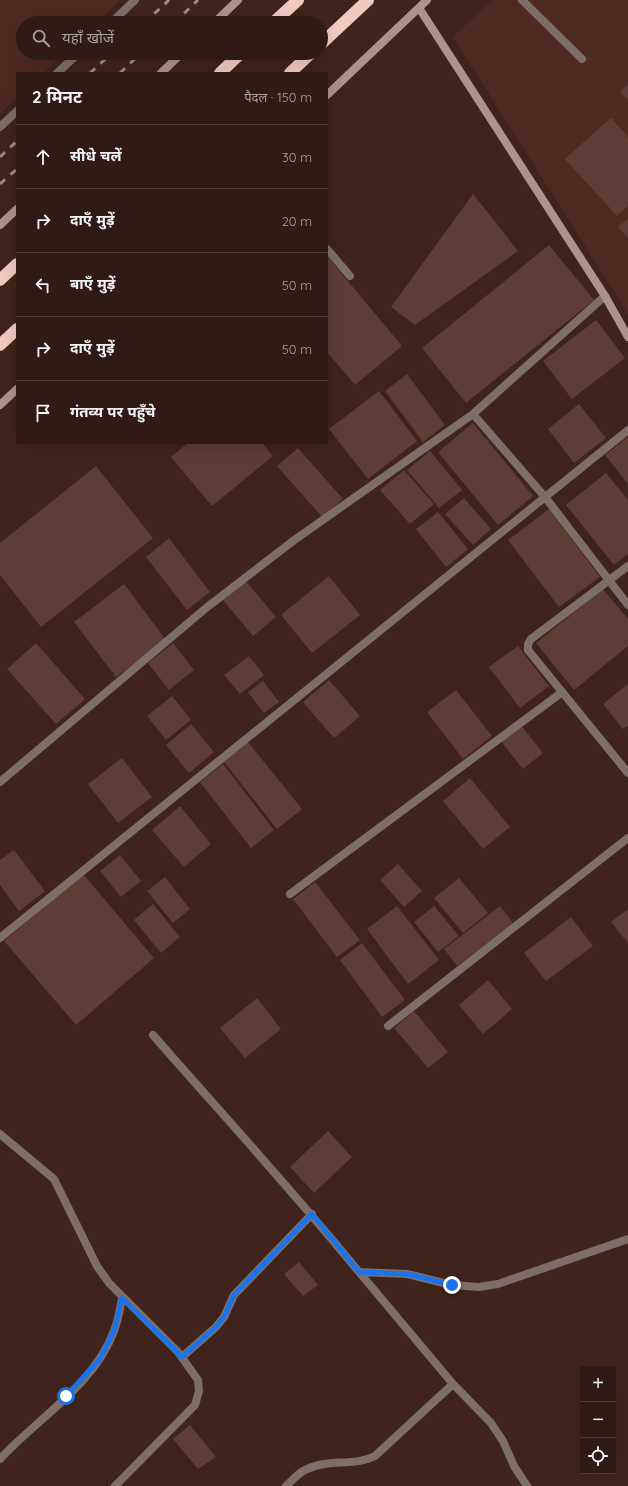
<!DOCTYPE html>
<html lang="hi">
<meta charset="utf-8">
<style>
:root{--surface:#301a16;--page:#3c2723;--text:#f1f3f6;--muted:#a8a1a1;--line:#4b3835}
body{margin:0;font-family:Quicksand,"Noto Sans Devanagari",sans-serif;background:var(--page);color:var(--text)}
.controls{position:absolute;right:12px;bottom:12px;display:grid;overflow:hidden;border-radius:0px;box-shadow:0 4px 16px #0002}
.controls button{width:36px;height:36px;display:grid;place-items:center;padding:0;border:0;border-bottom:1px solid var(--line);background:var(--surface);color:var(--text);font:20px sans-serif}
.stop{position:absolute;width:12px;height:12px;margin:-9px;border:3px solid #1a73e8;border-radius:50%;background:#fff}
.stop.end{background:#1a73e8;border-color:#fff;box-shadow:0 1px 4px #0008}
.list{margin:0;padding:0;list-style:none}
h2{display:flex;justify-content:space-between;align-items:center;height:52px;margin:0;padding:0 16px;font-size:17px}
h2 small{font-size:13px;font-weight:400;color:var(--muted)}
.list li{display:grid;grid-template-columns:26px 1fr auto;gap:12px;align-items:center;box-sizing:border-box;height:64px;padding:0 16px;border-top:1px solid var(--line)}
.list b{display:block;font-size:15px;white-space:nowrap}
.list em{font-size:13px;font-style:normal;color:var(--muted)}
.icon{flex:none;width:22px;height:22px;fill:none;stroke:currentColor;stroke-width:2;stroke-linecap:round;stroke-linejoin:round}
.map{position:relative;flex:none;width:628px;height:1486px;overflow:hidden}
.search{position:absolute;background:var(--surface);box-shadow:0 4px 16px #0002;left:16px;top:16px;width:312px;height:44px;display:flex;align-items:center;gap:10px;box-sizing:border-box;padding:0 14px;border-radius:22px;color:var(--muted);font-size:15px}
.panel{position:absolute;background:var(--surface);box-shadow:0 4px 16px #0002;left:16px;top:72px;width:312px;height:372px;border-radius:0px}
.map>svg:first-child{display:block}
</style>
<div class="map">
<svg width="628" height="1486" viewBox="0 0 628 1486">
<rect width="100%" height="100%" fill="#40231d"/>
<!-- built -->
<path fill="#4f2a23" d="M0 0H121L97 23H23V53H65L44 73H17V98L0 114Z
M492 0H628V314L453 37Z"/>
<!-- building -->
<path fill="#5e3d36" d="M628 84V100L620 92Z
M611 118 628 137V206L617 216 565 159Z
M473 194 518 251 415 325 391 307Z
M628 219V238L618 227Z
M549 245 594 300 466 403 422 348Z
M327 256 402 346 355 385 327 352Z
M596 320 625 358 572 399 543 361Z
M407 374 445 425 423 442 385 391Z
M379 391 417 441 368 479 329 429Z
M579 404 606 438 574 463 548 429Z
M473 423 533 496 498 525 438 452Z
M628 437V484L605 455Z
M188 443H262L273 456 212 506 171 457Z
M298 448 343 499 322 517 277 466Z
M430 451 462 490 439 508 407 470Z
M96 466 153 538 41 627 0 575V543Z
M404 470 434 504 410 524 380 490Z
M606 473 628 500V554L614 565 566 505Z
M464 498 491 529 473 545 445 514Z
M549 509 600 577 559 607 508 540Z
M438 512 468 549 446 567 416 529Z
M169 538 210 592 187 610 146 557Z
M329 576 360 615 312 653 281 615Z
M245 580 276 617 253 636 222 599Z
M124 584 166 640 116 677 74 622Z
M603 589 628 619V646L574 690 536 643Z
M36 643 85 699 56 724 7 669Z
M173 643 194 670 169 690 148 663Z
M518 646 549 686 520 708 489 667Z
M249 656 264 675 240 694 224 675Z
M329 680 360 716 334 738 303 702Z
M263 681 279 702 264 713 248 692Z
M628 684V726L623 729 603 704Z
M456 690 492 736 463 759 427 712Z
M172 696 191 720 166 740 147 716Z
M191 724 214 752 189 773 166 745Z
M521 725 543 753 523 769 501 741Z
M248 742 302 809 277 829 224 762Z
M122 758 152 797 118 823 88 784Z
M223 764 274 830 251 848 200 782Z
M470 778 510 827 483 849 443 801Z
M180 806 211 844 184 867 152 830Z
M14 850 45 891 19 911 0 885V860Z
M120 855 141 881 121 897 100 871Z
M398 864 422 891 404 907 380 880Z
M83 874 154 958 76 1025 4 941Z
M165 877 190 909 173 923 147 891Z
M459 878 488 913 463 933 434 898Z
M315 882 360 940 337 957 293 899Z
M153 904 180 937 161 953 134 920Z
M397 906 439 960 408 984 367 929Z
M434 906 459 936 438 952 414 922Z
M500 906 513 923 457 966 444 949Z
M628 909V943L611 922Z
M571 917 593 946 546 981 524 953Z
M362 943 405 1000 382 1017 340 960Z
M488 980 512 1009 483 1034 459 1005Z
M257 998 281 1029 245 1058 220 1028Z
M414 1011 448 1052 428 1068 394 1028Z
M328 1131 352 1157 314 1193 290 1167Z
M299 1262 318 1285 303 1296 284 1274Z
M190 1425 216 1457 198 1469 173 1439Z"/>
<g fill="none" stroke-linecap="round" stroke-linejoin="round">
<!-- lane -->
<path stroke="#7e6e6a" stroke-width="8" d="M522 0 582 59
M111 23 135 0
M57 73 79 53
M0 127 17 111
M327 249 350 276"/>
<!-- street -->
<path stroke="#7e6e6a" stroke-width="8" d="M473 414 545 497 628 605
M628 566 531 639 528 644V650L628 773
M0 782 206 608 293 541 473 414 605 296
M290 894 561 693
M0 938 628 430
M388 1026 628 838
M153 1035C222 1114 293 1191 359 1272L407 1274 452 1285 479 1287 498 1284 628 1239
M0 1134 54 1179 97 1266 109 1283 178 1352 198 1380 199 1391 195 1405 115 1486
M359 1272 453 1384 491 1423 503 1441 514 1466 527 1486
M182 1357 216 1327 224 1317 234 1295 312 1214
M0 1459C38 1418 94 1385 114 1331 118 1321 120 1309 122 1298
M286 1486C292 1481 298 1473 305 1470 327 1458 354 1467 375 1456L453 1384"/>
<!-- secondary -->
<path stroke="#ac938d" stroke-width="8" d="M419 8 605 296 628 337
M214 23 238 0
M161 73 182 53
M327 95 427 0
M0 225 17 209
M0 405 17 389"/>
<!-- highway -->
<path stroke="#f1c9c0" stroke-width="12" d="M273 23 298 0
M321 44 368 0
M220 73 241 53
M290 73 311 53
M0 280 17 264
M0 345 17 329"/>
<!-- rail -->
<path stroke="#9f8782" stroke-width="3" stroke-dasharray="7 7" stroke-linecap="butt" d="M144 23 169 0
M174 23 198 0
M90 73 112 53
M120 73 141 53
M0 157 17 141
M0 184 17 169"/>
</g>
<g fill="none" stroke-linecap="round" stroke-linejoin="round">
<!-- route -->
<path stroke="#1a73e8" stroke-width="5" d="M66 1396 99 1360 114 1331 122 1298 182 1357 216 1327 224 1317 234 1295 312 1214 359 1272 407 1274 452 1285"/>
</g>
</svg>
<div class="controls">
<button>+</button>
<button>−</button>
<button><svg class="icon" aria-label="locate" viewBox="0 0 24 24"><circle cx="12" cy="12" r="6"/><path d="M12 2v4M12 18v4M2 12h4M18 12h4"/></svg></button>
</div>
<div class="stop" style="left:66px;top:1396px"></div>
<div class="stop end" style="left:452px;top:1285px"></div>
<div class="search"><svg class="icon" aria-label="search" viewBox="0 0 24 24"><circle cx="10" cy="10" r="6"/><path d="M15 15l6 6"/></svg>यहाँ खोजें</div>
<section class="panel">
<h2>2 मिनट<small>पैदल · 150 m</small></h2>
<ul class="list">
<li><svg class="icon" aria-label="ahead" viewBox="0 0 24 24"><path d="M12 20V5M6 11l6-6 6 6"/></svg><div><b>सीधे चलें</b></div><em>30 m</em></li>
<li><svg class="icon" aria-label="right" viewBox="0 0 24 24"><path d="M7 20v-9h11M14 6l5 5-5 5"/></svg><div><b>दाएँ मुड़ें</b></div><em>20 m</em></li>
<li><svg class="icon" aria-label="left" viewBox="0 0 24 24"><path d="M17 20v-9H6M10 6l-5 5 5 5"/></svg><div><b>बाएँ मुड़ें</b></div><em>50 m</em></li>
<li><svg class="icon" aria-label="right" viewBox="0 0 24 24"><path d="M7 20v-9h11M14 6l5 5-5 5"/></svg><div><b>दाएँ मुड़ें</b></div><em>50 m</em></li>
<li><svg class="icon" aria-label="arrive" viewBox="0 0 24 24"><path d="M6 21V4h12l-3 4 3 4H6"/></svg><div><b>गंतव्य पर पहुँचे</b></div></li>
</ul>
</section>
</div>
